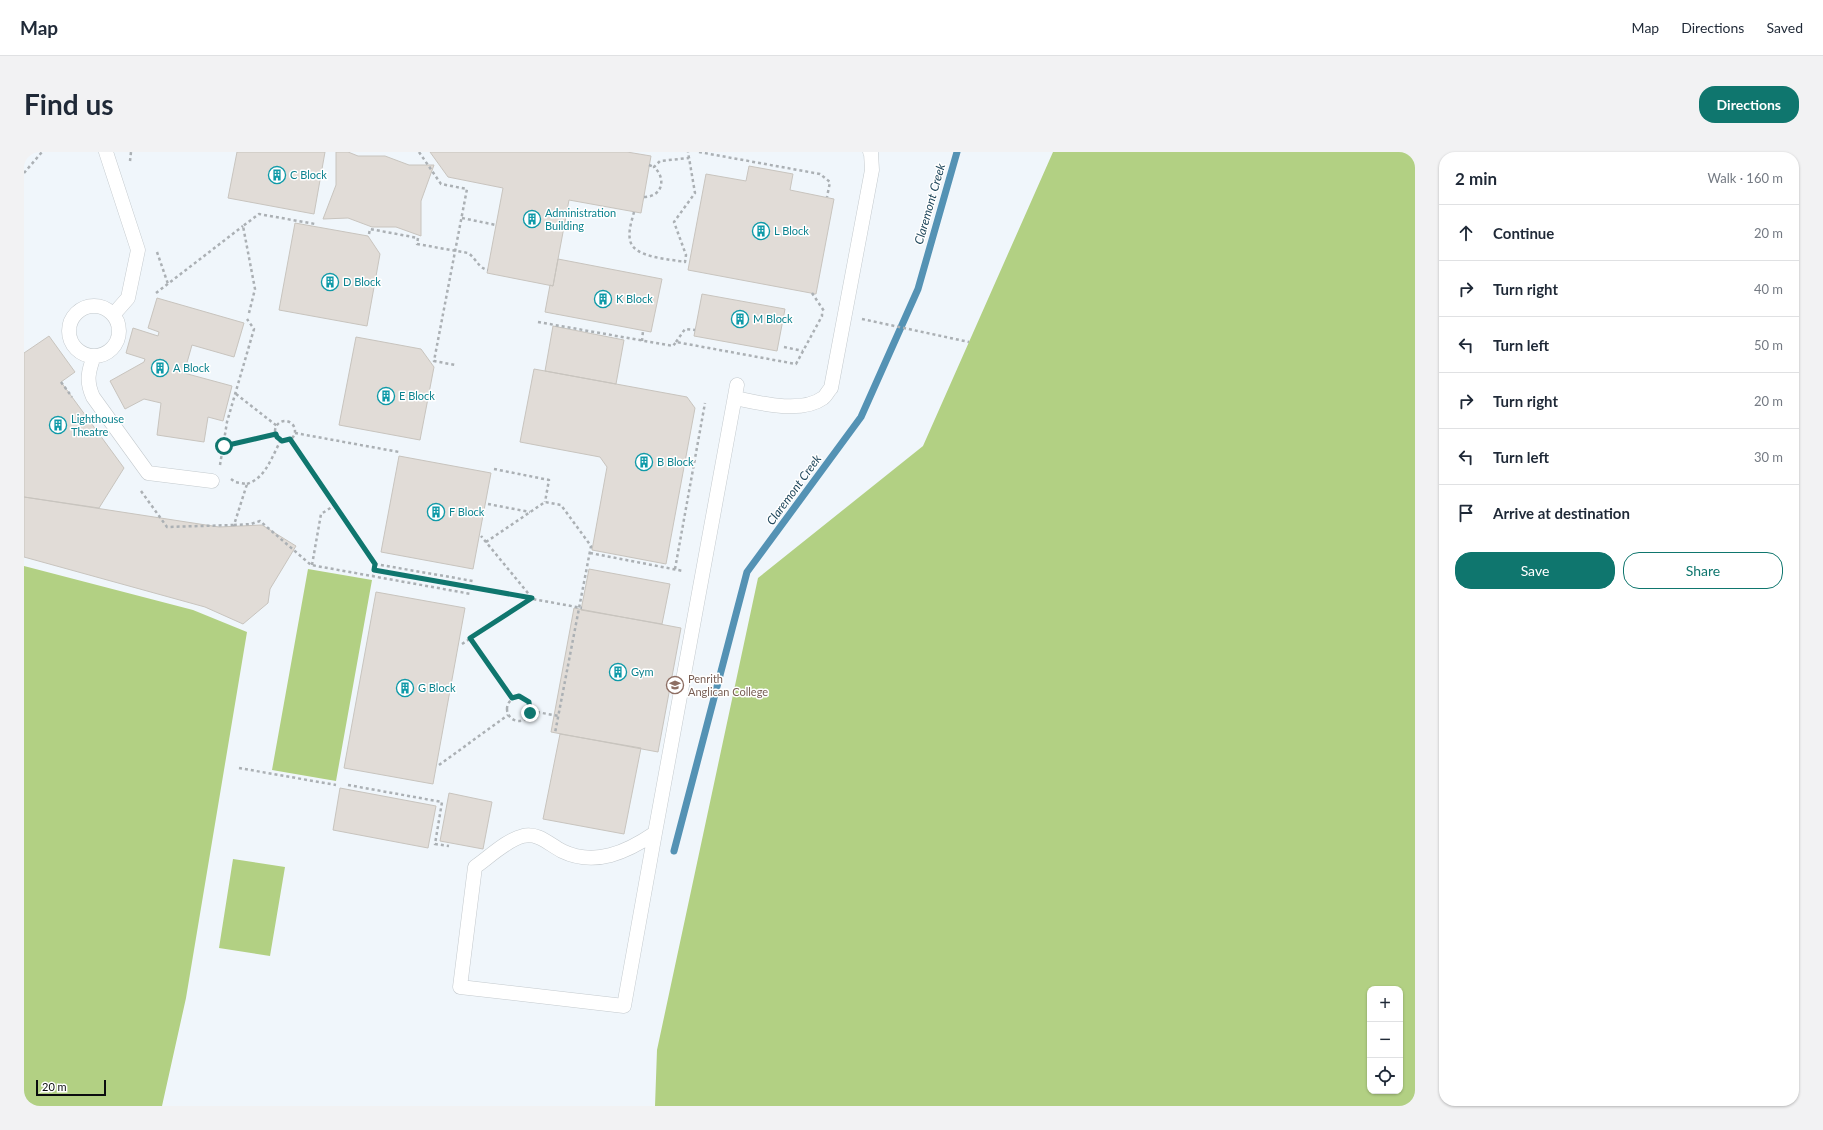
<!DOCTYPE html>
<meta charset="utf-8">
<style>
:root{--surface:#fff;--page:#f2f2f3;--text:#1f2937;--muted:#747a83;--line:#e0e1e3;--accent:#0f766e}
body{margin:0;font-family:Lato,sans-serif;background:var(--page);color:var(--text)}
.controls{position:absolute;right:12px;bottom:12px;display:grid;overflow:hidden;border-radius:8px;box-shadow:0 1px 3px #0004}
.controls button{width:36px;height:36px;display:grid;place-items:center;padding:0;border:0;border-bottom:1px solid var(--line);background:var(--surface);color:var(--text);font:20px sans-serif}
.scale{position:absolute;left:12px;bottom:10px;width:70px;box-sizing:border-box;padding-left:4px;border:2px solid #0b0d0f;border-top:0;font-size:11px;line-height:14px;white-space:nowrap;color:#0b0d0f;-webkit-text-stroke:3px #fff;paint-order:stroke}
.stop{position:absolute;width:12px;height:12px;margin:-9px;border:3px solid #0f766e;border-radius:50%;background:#fff}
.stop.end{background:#0f766e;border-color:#fff;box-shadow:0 1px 4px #0008}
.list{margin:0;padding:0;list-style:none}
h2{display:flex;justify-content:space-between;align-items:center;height:52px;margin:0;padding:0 16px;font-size:17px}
h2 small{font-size:13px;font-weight:400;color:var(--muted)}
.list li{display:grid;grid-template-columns:26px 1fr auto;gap:12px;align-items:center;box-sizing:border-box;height:56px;padding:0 16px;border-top:1px solid var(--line)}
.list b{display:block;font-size:15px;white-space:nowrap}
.list em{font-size:13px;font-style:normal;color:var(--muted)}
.actions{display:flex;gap:8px;padding:12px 16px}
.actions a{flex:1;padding:9px 0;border:1px solid var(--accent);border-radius:16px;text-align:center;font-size:14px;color:var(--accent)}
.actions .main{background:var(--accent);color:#fff}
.icon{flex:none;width:22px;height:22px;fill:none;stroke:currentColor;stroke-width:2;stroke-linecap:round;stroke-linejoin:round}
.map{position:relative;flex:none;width:1391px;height:954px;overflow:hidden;border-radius:16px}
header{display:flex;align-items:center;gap:24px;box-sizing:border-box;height:56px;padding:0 20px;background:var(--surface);border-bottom:1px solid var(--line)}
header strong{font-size:19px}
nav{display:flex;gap:22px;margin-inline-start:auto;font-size:14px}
.intro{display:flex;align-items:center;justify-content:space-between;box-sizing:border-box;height:96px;padding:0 24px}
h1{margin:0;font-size:28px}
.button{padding:10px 18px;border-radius:16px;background:var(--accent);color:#fff;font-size:14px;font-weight:700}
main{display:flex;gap:24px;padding:0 24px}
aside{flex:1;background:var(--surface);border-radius:16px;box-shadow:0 1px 3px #0004}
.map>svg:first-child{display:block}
</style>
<header>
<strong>Map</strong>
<nav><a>Map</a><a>Directions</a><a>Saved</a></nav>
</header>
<div class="intro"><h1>Find us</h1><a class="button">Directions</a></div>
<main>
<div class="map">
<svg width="1391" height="954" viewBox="0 0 1391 954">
<rect width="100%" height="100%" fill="#f0f6fb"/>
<!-- green -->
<path fill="#b2d083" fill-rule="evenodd" d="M1029 0H1391V954H631L633 898 734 426 899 294ZM1346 837H1376V939H1346Z
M0 414 169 458 223 480 162 846 138 954H0Z
M284 417 348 428 312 629 248 618Z
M209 707 261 715 246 804 195 796Z"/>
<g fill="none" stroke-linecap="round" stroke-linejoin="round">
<!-- stream -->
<path stroke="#5492b4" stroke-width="7" d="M650 699 723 420 837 265 894 137 933 0"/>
</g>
<!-- building -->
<path fill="#e1dcd7" stroke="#c8c4be" d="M213 0H301L290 62 204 46Z
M312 0H324L334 4H361L385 13H410L397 49V84L372 75H348L324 66 299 67 312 33Z
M406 0H603L627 4 617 61 545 48 529 134 463 121 479 36 424 25Z
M725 14 769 22 766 38 810 47 792 142 664 118 682 22 722 29Z
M271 71 344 84 356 102 343 174 255 158Z
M534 107 638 127 627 180 521 160 526 133 529 134Z
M678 142 761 157 753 199 670 184Z
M133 146 220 171 210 205 168 193 160 221 208 234 199 269 184 265 180 290 133 283 137 251 120 247 101 257 86 229 120 210 121 207 102 201 109 176 134 184 135 180 124 176Z
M529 174 600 188 592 232 521 219Z
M25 184 51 220 37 230 100 316 75 356 0 345V201Z
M332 185 397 197 410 215 396 288 315 273Z
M510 217 663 245 671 256 642 412 568 398 583 315 576 305 496 290Z
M375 304 467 321 449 417 357 400Z
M0 345 195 375 238 373 272 394 246 437 244 451 219 472 181 455 0 405Z
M565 417 646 432 638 472 557 458Z
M352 440 441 456 409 632 320 616Z
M550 456 657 476 634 600 527 580Z
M536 582 617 596 600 682 519 667Z
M316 636 412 654 404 696 309 678Z
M425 641 468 650 459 697 416 689Z"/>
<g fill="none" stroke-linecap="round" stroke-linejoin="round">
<!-- service casing -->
<g stroke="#c4cace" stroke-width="15">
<path id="service" d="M82 0 114 98 104 146 89 163
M45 179a25 25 0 1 1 50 0a25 25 0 1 1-50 0Z
M70 204C64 220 62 229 69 245L124 321 188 329
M711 246C735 251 777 262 799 246 802 244 804 239 807 236L848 18 847 1 846 0
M631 681 600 854 436 835 451 715C464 706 484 687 499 684 514 680 526 693 538 699 571 715 603 700 631 681Z
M631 681 713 233"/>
</g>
<!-- path -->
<path stroke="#abb0b4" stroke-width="2.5" stroke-dasharray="3 3" stroke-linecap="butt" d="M395 0 417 32 443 37 410 209 431 213
M675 0 796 22 806 30 803 45
M106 9 107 0
M625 13 630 15
M0 21 18 0
M620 45C638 45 643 27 630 15L636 9 665 6
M610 60C608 68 604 79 606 88 609 106 646 107 661 110L662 103 650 70 671 41 664 0
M438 66 472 73
M345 82 346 77 394 86 393 92 444 101C452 106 454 116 464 118
M133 100 144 132
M132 141 219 74
M788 141 800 159
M225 161 231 137 219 74 235 62 291 72
M838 167 945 190
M514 170 649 194 652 190 772 212 798 164V159
M618 189 619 179
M652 190 661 177 671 178
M760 195 779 199
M37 230 48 245
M212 242 253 274
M251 279a10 10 0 1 1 20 0a10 10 0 1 1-20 0Z
M271 281 375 300
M266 287 351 412 349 424
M200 294 252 282
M196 313 203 270 230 177 223 167
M470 317 525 328 521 350
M207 327 211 330 223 332 210 373 227 372 236 369 287 413 447 442
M223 332C242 326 248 304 257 288
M117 339 143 375 210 373
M464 352 506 360
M462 390 521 350 537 353 567 394 531 581
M566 401 659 419
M351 412 449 429
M288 413 297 362 311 353
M651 417 681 251
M350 418 558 456
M446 487 488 546
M438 492 508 446 457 384
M483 557a12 12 0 1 1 24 0a12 12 0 1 1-24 0Z
M507 559 535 564
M415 613 484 563
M215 616 312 633
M324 633 418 650 411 692 425 694"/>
<!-- service -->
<use href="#service" stroke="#fff" stroke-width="14"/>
</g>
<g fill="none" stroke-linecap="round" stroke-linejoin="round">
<!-- route -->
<path stroke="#0f766e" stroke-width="5" d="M200 294 252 282 253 285 258 289 266 287 351 412 350 418 508 446 446 486 488 546 495 544 505 550 506 561"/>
</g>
<!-- icons -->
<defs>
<g id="building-ring" transform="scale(0.9)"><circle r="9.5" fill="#fff" stroke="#0f9aa8" stroke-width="1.5"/><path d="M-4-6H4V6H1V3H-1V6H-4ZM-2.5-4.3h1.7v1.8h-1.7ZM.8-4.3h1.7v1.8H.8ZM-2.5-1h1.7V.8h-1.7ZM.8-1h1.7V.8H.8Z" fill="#0f9aa8"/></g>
<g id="school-ring" transform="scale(0.9)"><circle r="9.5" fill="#fff" stroke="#8d6e63" stroke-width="1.5"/><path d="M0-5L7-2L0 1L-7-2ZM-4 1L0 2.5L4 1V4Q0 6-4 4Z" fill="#8d6e63"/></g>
</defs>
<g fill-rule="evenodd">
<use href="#building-ring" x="253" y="23"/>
<use href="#building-ring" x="508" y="67"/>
<use href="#building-ring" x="737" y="79"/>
<use href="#building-ring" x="306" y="130"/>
<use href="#building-ring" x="579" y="147"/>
<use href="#building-ring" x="716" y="167"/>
<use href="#building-ring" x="136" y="216"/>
<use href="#building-ring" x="362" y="244"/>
<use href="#building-ring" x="34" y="273"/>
<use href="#building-ring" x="620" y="310"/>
<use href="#building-ring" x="412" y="360"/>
<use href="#building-ring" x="594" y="520"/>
<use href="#school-ring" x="651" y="533"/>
<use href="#building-ring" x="381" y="536"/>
</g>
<g text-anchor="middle" stroke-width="3" stroke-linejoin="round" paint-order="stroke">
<!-- culture labels -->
<g font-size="11" fill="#0d838f" stroke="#fff" text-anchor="start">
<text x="266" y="27">C Block</text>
<text x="521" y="65">Administration<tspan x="521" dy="13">Building</tspan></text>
<text x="750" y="83">L Block</text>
<text x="319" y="134">D Block</text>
<text x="592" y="151">K Block</text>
<text x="729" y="171">M Block</text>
<text x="149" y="220">A Block</text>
<text x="375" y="248">E Block</text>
<text x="47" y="271">Lighthouse<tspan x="47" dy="13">Theatre</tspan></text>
<text x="633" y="314">B Block</text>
<text x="425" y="364">F Block</text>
<text x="607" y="524">Gym</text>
<text x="394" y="540">G Block</text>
</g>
<!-- education labels -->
<g font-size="11" fill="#785e54" stroke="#fff" text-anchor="start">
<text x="664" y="531">Penrith<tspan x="664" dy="13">Anglican College</tspan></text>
</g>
<!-- water labels -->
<g font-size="12" font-style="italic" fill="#22495d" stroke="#fff">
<text transform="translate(906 52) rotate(-74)" y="4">Claremont Creek</text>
<text transform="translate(770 338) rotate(-54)" y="4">Claremont Creek</text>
</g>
</g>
</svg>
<div class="controls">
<button>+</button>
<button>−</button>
<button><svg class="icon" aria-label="locate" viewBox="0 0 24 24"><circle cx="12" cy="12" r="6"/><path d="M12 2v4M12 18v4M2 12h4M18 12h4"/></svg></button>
</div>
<div class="scale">20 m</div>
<div class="stop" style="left:200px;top:294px"></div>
<div class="stop end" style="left:506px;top:561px"></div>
</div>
<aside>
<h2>2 min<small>Walk · 160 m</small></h2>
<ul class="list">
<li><svg class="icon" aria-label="ahead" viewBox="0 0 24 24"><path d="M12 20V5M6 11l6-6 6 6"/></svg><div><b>Continue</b></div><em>20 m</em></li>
<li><svg class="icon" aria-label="right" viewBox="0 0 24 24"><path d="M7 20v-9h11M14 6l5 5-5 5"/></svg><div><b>Turn right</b></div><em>40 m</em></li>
<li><svg class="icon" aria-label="left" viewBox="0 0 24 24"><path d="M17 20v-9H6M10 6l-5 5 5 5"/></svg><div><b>Turn left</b></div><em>50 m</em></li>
<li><svg class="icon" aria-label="right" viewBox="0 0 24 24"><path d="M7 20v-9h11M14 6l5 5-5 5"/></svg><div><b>Turn right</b></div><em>20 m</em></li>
<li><svg class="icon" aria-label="left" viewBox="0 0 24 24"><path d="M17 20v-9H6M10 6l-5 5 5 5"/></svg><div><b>Turn left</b></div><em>30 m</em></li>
<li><svg class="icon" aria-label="arrive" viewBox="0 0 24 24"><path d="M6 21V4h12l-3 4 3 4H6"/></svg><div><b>Arrive at destination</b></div></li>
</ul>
<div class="actions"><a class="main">Save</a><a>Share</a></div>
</aside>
</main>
